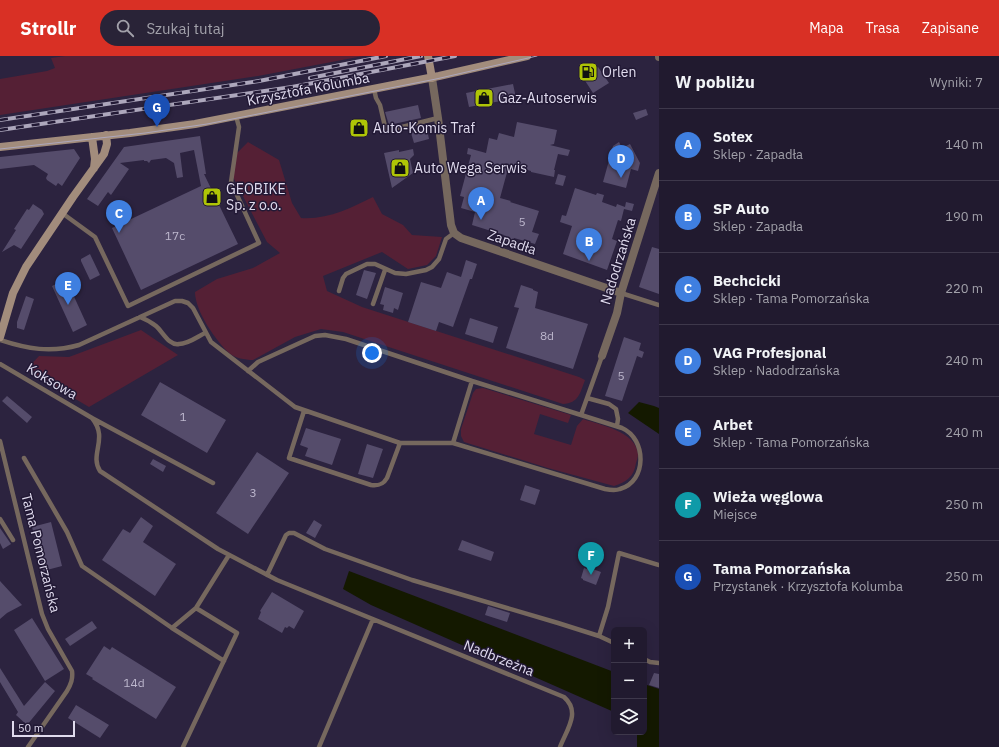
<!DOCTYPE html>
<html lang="pl">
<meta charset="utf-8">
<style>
:root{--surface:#211a2f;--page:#292337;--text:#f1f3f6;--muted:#a2a1aa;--line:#3e384b;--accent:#d93025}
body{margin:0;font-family:"IBM Plex Sans",sans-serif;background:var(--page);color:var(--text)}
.controls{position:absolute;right:12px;bottom:12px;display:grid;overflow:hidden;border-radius:6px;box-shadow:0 4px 16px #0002}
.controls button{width:36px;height:36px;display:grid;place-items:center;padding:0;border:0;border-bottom:1px solid var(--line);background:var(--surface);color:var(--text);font:20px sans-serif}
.scale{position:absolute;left:12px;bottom:10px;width:63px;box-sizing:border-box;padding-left:4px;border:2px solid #e0dbee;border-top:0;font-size:11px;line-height:14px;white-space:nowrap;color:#e0dbee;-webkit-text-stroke:3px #221935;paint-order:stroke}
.you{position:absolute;left:372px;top:297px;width:14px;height:14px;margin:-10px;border:3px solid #fff;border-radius:50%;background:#1a73e8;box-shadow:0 0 0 6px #1a73e833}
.badge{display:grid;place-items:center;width:26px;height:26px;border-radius:50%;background:var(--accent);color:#fff;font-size:13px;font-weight:700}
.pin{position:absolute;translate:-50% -33px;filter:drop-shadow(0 1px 2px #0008)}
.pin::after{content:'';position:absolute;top:21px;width:14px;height:12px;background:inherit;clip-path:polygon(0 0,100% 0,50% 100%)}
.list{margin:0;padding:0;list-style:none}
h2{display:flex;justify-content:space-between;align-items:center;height:52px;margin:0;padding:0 16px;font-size:17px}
h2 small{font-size:13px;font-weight:400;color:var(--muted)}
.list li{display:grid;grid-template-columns:26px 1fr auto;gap:12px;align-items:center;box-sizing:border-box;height:72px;padding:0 16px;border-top:1px solid var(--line)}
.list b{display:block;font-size:15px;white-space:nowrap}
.list p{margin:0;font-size:13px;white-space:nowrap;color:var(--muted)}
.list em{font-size:13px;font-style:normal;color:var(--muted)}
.icon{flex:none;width:22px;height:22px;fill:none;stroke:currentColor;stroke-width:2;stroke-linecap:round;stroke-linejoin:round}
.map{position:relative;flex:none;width:659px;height:691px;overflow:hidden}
header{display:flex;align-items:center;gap:24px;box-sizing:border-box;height:56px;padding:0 20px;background:var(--accent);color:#fff}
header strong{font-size:19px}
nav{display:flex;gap:22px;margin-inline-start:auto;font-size:14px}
.search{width:280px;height:36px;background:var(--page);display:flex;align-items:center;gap:10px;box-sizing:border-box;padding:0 14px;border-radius:22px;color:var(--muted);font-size:15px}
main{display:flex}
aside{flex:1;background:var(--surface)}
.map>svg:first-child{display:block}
</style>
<header>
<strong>Strollr</strong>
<div class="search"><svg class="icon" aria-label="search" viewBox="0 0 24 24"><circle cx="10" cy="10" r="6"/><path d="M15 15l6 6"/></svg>Szukaj tutaj</div>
<nav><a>Mapa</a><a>Trasa</a><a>Zapisane</a></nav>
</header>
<main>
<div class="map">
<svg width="659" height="691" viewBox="0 0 659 691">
<rect width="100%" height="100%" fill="#2c233f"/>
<!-- green -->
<path fill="#552035" d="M65 0H363L258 20 0 59V23L47 15 55 12 51 2Z
M248 86 279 104 292 147 301 162C327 164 351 152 373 141L382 158 403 169 412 179 442 181 436 200 427 209 408 213 382 196 323 220 327 235 362 251 579 321 585 324C580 337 579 347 563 348L343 276 321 273 295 281 253 304C245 304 235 302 229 297 216 285 195 255 195 236L217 223 253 212 280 197 267 186 233 121 237 97Z
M141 274 178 299 89 351 26 314 39 300 69 301Z
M483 332 571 359 568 367 540 358 534 378 571 389 577 370 583 363C600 369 636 375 638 398 638 401 637 404 636 407 634 421 626 426 614 430L548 412 464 386 461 380V373L473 337 476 333Z"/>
<!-- water -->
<path fill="#141900" d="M639 346 654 350 659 352V378L628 357Z
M349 515 614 616V656L371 549 343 533Z
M644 628 659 633V691H637V679L634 676H644Z"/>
<!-- building -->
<path fill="#554c6b" d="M592 9 594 13 598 11 609 27 593 37 582 20 584 19 582 14Z
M513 28 516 42 469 51 466 37Z
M418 49 421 62 389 69 385 56Z
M646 53 648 59 636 64 633 57Z
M517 66 557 74 554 88 550 89 570 94 568 100 558 98 554 114H555L554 121 531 116V115L509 109 500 142 511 145 510 146 539 155 532 176 539 178 535 188 514 182 512 187 502 184 504 179 472 169 475 156 461 152 464 141 460 140 471 99 467 98 468 92 486 97 489 82 497 84 499 77 514 81Z
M362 67 365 80 358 81 356 69Z
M427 73 429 83 414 87 411 77Z
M200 80 206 118H204L238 188 141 234 112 172 201 130 194 94 180 97 183 121 177 122 174 107 166 102 151 104 149 107 147 105H144V104L120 107 129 113 111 139 108 136 98 150 87 143 124 91Z
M619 86 622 92 630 88 640 107 638 115 631 113 626 132 603 126 613 90Z
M74 93 80 102 62 130 58 127 56 130 47 124 46 122 48 118 34 109 0 113V101Z
M413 93 414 99 410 103 413 117 392 132 384 97 399 94V96Z
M558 118 566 120 563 130 555 128Z
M575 132 596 139 597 137 604 139 602 146 616 151 617 148 625 151 626 146 634 148 632 155 624 153 621 165 618 164 612 183 617 185 607 214 563 198 572 170 560 166 562 159 566 160Z
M33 148 42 154 44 158 21 193 14 189 2 196 16 174 14 173 27 153 29 154Z
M652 191 659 193V238L639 231Z
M90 198 100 219 90 224 81 205V203Z
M466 204 477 208 472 223H470L453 271 439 266 436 275 408 266 421 226 441 232 447 216 461 221Z
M364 214 376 217 367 243 356 239Z
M66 223 87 269 73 276 52 230Z
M521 229 533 233V234L538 236 535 252 588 268 573 313 506 292 519 252 514 251Z
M385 231 403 237 398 254 394 252 393 257 383 254 384 249 380 248Z
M26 240 34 243 24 274 17 272V266Z
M470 262 498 271 493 287 465 278Z
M624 281 641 287 639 294 644 296 642 302 637 300 622 345 605 340Z
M160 326 226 364 207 397 141 359Z
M7 340 32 361 27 367 2 345Z
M306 372 341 383 332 409 305 400 308 392 300 389Z
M367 388 383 393 373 422 358 418Z
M257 396 289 417 248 478 216 457Z
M153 403 166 410 163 416 150 408Z
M525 429 540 434 535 449 520 444Z
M141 461 153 470 143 486 176 508 155 540 102 504 123 473 130 477Z
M314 464 322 469 315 482 306 477Z
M51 466 62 510 43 515 32 471Z
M0 472 11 488 3 493 0 487Z
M462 484 494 496 491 505 458 494Z
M587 511 601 516 596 529 583 524V523L581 522 584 512 587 513Z
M0 525 22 549 7 557 0 563Z
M272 536 304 555 294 573 289 570 287 572 285 571 282 577 258 563 261 556 260 555Z
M488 550 510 557 507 566 485 559Z
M32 562 64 613 45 625 14 574Z
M92 565 97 572 70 590 65 583Z
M104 590 110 594 112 591 176 631 156 663 92 623 93 622 86 618Z
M0 612 24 650 45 626 55 635 27 669 16 659 18 656 0 626Z
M654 617 659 618V632L649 629Z
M76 649 109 669 100 682 68 662Z"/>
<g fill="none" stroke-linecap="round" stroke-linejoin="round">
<!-- lane -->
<path stroke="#76685e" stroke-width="4.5" d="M374 33 376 42 380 49 386 75 438 62
M62 157 95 181 128 250 259 187 231 126 239 71 236 60
M339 235 343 222 346 218 367 208H375L395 217 406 218 426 214 432 211 439 203 446 183 454 177
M621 237 659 249
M373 248 385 214
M140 261C145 263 151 266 156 270 163 276 169 290 179 288 188 288 197 281 205 277
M0 284C27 293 51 297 79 289L175 245H182L188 247 193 252 211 286 295 351 400 387 387 422C383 429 378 430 371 429L289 402 304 355
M0 308 92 362 213 427
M248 315 258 306 315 280 325 279 346 283 472 325
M587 342 609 348 616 353 618 363 617 370
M92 362C109 383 89 398 100 415L218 493 277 524 564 641C581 656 567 673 560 691
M0 385 42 558 48 573 72 615C73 623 71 628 67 635L28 691
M400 387H453L605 433C610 434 615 435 620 433 647 426 647 383 622 372L581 359
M453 387 472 325 581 359 602 300
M24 402 67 476 82 510 172 572 196 552 229 499
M0 463 13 484
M267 519 286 479 289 477H294L325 493 412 524 558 567 599 580 614 587
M172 572 224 605
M599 580 608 551 619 497 659 509
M644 603 650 606 659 607
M183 691 237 577 196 552
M319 691 373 563"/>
<!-- street -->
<path stroke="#76685e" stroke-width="8" d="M659 0V1
M432 22 438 62 451 169 454 177 461 182 621 237
M602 300 617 257 621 237 659 117"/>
<!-- secondary -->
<path stroke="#a28c7c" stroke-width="8" d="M428 0 432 22
M92 81 95 103 94 112
M0 91 130 77 195 68 439 20 527 0
M0 281 13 237 26 211 73 141 104 98 107 88 106 79"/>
<!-- tram -->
<path stroke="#ada7bc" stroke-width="1" d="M0 93 145 77 207 68 436 23 537 0"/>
<!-- rail casing -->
<g stroke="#ada7bc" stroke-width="4">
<path id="rail" d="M310 22 421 0
M0 64 259 25 386 0
M0 74 292 31 455 0"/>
</g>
<!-- rail -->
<use href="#rail" stroke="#221935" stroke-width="2.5" stroke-dasharray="8" stroke-linecap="butt"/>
</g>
<!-- icons -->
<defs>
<g id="fuel-square" transform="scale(1)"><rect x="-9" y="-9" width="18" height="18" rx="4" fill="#afc506" stroke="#221935"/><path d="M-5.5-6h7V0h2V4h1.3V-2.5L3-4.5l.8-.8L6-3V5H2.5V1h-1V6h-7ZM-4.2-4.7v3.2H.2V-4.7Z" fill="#111"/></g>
<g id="shop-square" transform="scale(1)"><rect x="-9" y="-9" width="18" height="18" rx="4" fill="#afc506" stroke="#221935"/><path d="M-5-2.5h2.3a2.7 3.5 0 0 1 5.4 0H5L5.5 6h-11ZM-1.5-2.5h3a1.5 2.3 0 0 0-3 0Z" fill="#111"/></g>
</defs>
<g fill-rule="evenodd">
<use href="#fuel-square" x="588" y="16"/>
<use href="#shop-square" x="484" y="42"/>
<use href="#shop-square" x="359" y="72"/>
<use href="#shop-square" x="400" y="112"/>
<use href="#shop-square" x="212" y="141"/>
</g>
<g text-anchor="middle" stroke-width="3" stroke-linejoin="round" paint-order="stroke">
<!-- number labels -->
<g font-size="12" fill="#bdb7cd">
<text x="522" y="170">5</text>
<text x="175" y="184">17c</text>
<text x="547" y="284">8d</text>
<text x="621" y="324">5</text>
<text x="183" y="365">1</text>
<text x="253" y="441">3</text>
<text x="134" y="631">14d</text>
</g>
<!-- poi labels -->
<g font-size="14" fill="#e0dbee" stroke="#221935" text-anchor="start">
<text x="602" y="21">Orlen</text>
<text x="498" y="47">Gaz-Autoserwis</text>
<text x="373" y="77">Auto-Komis Traf</text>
<text x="414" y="117">Auto Wega Serwis</text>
<text x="226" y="138">GEOBIKE<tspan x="226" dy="16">Sp. z o.o.</tspan></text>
</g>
<!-- street labels -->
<g font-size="14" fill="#e0dbee" stroke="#221935">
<text transform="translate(308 33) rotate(-11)" y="5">Krzysztofa Kolumba</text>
<text transform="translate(512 186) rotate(19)" y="5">Zapadła</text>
<text transform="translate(618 205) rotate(-73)" y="5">Nadodrzańska</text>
<text transform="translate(52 325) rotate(31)" y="5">Koksowa</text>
<text transform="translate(41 497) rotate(76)" y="5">Tama Pomorzańska</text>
<text transform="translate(499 602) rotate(22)" y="5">Nadbrzeżna</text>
</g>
</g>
</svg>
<div class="controls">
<button>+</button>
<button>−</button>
<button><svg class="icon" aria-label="layers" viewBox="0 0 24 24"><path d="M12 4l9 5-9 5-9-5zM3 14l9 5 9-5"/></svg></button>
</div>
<div class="scale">50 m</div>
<div class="you"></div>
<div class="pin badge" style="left:481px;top:164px;background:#3f7fe0">A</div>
<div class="pin badge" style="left:589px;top:205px;background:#3f7fe0">B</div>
<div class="pin badge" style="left:119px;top:177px;background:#3f7fe0">C</div>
<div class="pin badge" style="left:621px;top:122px;background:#3f7fe0">D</div>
<div class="pin badge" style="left:68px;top:249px;background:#3f7fe0">E</div>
<div class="pin badge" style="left:591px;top:519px;background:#0f9aa8">F</div>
<div class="pin badge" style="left:157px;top:71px;background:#1a4fb4">G</div>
</div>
<aside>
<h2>W pobliżu<small>Wyniki: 7</small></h2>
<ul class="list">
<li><span class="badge" style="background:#3f7fe0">A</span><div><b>Sotex</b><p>Sklep · Zapadła</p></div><em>140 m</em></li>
<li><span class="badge" style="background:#3f7fe0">B</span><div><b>SP Auto</b><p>Sklep · Zapadła</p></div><em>190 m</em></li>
<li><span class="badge" style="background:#3f7fe0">C</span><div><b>Bechcicki</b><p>Sklep · Tama Pomorzańska</p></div><em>220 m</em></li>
<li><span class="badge" style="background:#3f7fe0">D</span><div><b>VAG Profesjonal</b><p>Sklep · Nadodrzańska</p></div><em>240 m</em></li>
<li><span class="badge" style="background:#3f7fe0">E</span><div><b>Arbet</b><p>Sklep · Tama Pomorzańska</p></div><em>240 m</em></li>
<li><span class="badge" style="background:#0f9aa8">F</span><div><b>Wieża węglowa</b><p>Miejsce</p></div><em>250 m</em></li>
<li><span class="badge" style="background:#1a4fb4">G</span><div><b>Tama Pomorzańska</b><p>Przystanek · Krzysztofa Kolumba</p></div><em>250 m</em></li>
</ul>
</aside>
</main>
